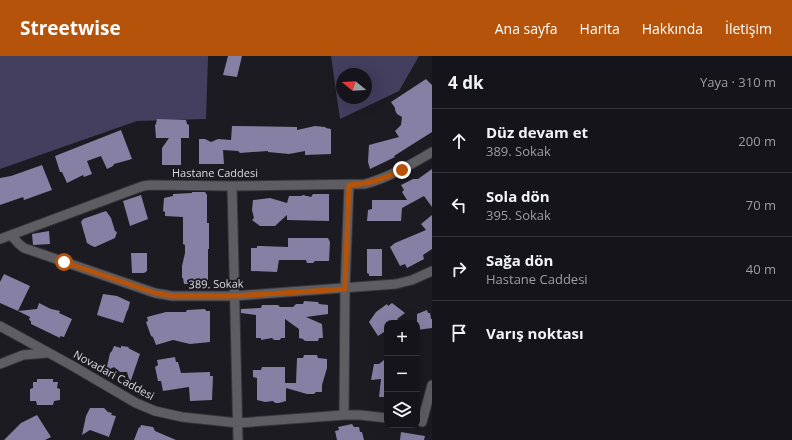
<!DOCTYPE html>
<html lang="tr">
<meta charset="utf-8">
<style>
:root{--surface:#15141a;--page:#222127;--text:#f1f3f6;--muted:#9d9ea2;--line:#343339;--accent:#b45309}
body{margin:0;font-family:"Open Sans",sans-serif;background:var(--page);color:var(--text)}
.controls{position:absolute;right:12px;bottom:12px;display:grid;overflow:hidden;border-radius:8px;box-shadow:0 4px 16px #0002}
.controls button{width:36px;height:36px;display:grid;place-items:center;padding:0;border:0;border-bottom:1px solid var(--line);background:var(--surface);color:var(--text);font:20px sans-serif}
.compass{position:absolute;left:336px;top:12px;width:36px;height:36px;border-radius:50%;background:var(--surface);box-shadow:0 4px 16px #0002;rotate:288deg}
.stop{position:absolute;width:12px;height:12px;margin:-9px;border:3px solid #b45309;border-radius:50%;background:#fff}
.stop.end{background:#b45309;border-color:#fff;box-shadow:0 1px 4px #0008}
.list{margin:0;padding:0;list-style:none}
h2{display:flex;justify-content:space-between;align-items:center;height:52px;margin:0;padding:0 16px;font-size:17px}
h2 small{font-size:13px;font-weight:400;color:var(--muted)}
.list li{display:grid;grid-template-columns:26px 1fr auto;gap:12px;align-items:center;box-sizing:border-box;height:64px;padding:0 16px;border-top:1px solid var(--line)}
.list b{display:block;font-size:15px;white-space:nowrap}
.list p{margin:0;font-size:13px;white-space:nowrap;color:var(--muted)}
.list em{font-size:13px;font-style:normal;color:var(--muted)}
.icon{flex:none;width:22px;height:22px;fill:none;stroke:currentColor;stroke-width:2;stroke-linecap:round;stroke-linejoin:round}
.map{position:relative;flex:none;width:432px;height:384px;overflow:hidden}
header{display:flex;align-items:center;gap:24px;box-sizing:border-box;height:56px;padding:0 20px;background:var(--accent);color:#fff}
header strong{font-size:19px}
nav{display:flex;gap:22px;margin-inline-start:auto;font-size:14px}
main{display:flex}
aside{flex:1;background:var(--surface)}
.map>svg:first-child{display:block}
</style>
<header>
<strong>Streetwise</strong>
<nav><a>Ana sayfa</a><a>Harita</a><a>Hakkında</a><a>İletişim</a></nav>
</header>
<main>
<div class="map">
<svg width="432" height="384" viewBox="0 0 432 384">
<rect width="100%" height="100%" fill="#1c1b22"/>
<!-- forest -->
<path fill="#443e5f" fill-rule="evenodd" d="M0 0H208L206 63 137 65 0 113Z
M331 0H419L399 35 340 63ZM342 18H366V42H342Z"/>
<!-- building -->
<path fill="#8580a4" d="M228 0H242L237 21 223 19Z
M426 23 432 29V76L394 100 395 101 370 113 368 106 369 89 399 81 395 75 401 69 402 61 397 58 395 54V52L391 46Z
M157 63 186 64 187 68 189 69V82H181V109H162V92L169 82H156L155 69 156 68Z
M232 70 297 71V74L315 70 325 71 326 72 331 73V98L305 99V95L289 98 268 96V95L240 97 238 95 223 94 224 108H199V83H205L211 86 218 83 231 84Z
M121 74 132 103 114 108 113 110 107 113 101 100 87 105 92 118 84 121 83 119 67 127 62 116H60L55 100Z
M42 109 52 134 24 144 23 141 0 149V122L11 120Z
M432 113V151L424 140 402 152 401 165H367L368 154 372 153V144H407L402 136 404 134 401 129 413 123H418Z
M192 136H205L207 139V167H209V193H208V227L184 228 183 222H182V210L185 197V189L183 188V161L165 160V156L163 155 164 142 173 140V138L192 137Z
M313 138H329V165L287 164V159L275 170H260L252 164 254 162 252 154 253 144 270 142 287 147 289 140H301L303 139 311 141Z
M141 139 148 163 130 170 123 145Z
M106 155 111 162 115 175 117 176 115 182 95 191 92 190 87 187 81 166 83 163Z
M432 159V193L423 199 424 203 407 212 405 208 400 210 390 191 395 187 426 174 421 168Z
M49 175 50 188 33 189 32 178Z
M288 182H328L330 186 329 205H315L313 207H307L306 204H279L277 216 251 215V192H257V190H261L288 191Z
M367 193H382V220H369V218L367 217Z
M131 197H147V215L144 217H132Z
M4 218 30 230 18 255 0 247V226Z
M103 238 117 240 130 246 128 254 127 255 123 267 97 259Z
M304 245 318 246 319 248 328 249V258L306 261 322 268 323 282H319L318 285H305L303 283 299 282V273L285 263V282H281L280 284H274L272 282 261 284V282H256V259L241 257V253L261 252 262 249H278L280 251H293L296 248H303Z
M39 247 51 253 60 255 59 257 72 263 64 281 60 280V282L31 268V265L29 264 30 261 18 255 37 253Z
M392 247 405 257 397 263 401 267H387V274L378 280 369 266 376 256 387 248 388 250Z
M205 253 206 255H210V286L190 288 173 284 156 289 153 281 151 280 146 266 148 265 147 261 166 256H186L187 254Z
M427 254 428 257H430L431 263H432V272L417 274V258Z
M114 290 121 292V290L129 291 128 292 140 298 130 327 127 316H120L114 311 106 315 110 297 112 295Z
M304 299H317L318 302 327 303V312L322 329V336H316L314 338H307L286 332V345L279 347H275L273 345 265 346 257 344V322L253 321V314H261L262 311H285V327H296L297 302H303Z
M175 301 176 306H178L181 317 210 316V320H213L212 344 190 345 189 331 163 335 161 325H158L155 311 158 309 157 304Z
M384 304 385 309 387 310V341H379L381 323 371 324 374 308H379Z
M37 323H53V326H58L57 332 60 333V344L54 345 53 349H37L36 345H30V333L33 332V326H37Z
M90 352H104L108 356 112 357 111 359 116 360 109 381 90 374 82 379 86 360Z
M37 359 51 381 45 384H4L21 367Z
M352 368 354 371H359L360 376H362L364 384H337L335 375 339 374 338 371Z
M141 369 153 371 155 375 176 384H134L139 371 140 372Z
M401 376 425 380 424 384H400Z"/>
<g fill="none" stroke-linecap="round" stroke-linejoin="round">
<!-- minor casing -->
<g stroke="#37363c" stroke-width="11">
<path id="minor" d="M232 130 238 384
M11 179 19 188 24 192 155 237 172 240H234L396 228 412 224 432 215
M0 183 143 130 150 129 232 130 365 128C390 121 410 109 432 96
M0 270 71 309 136 347 155 355 182 361 238 367 344 359H360L387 362
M0 308 23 299 47 297
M344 359 345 233 349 129
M422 366 432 329"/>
</g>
<!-- minor -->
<use href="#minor" stroke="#5e5d61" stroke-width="9"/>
</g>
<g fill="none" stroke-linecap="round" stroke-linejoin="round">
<!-- route -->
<path stroke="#b45309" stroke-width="5" d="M64 206 155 237 172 240H234L345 233 349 129C369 128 383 123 402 114"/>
</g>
<g text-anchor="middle" stroke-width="4" stroke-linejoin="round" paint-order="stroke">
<!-- street labels -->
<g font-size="11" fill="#dadadf" stroke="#1c1b22">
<text x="215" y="121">Hastane Caddesi</text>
<text transform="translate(216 228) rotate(-1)" y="4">389. Sokak</text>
<text transform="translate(114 319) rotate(29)" y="4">Novadari Caddesi</text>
</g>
</g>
</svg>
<div class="controls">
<button>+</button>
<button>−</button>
<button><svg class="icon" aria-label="layers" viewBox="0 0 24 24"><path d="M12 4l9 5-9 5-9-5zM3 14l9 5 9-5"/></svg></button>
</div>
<svg class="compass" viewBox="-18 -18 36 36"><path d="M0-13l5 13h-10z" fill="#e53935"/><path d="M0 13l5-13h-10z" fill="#9d9ea2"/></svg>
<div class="stop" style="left:64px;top:206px"></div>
<div class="stop end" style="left:402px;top:114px"></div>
</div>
<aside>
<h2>4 dk<small>Yaya · 310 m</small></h2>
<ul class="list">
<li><svg class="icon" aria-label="ahead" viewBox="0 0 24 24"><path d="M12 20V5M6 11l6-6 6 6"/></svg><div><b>Düz devam et</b><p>389. Sokak</p></div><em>200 m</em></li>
<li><svg class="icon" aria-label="left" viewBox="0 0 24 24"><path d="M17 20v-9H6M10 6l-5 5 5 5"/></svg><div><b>Sola dön</b><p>395. Sokak</p></div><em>70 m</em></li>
<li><svg class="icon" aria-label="right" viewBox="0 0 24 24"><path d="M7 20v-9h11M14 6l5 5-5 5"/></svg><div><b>Sağa dön</b><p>Hastane Caddesi</p></div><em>40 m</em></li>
<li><svg class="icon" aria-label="arrive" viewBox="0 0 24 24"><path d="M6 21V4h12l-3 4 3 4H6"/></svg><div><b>Varış noktası</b></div></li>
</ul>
</aside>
</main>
